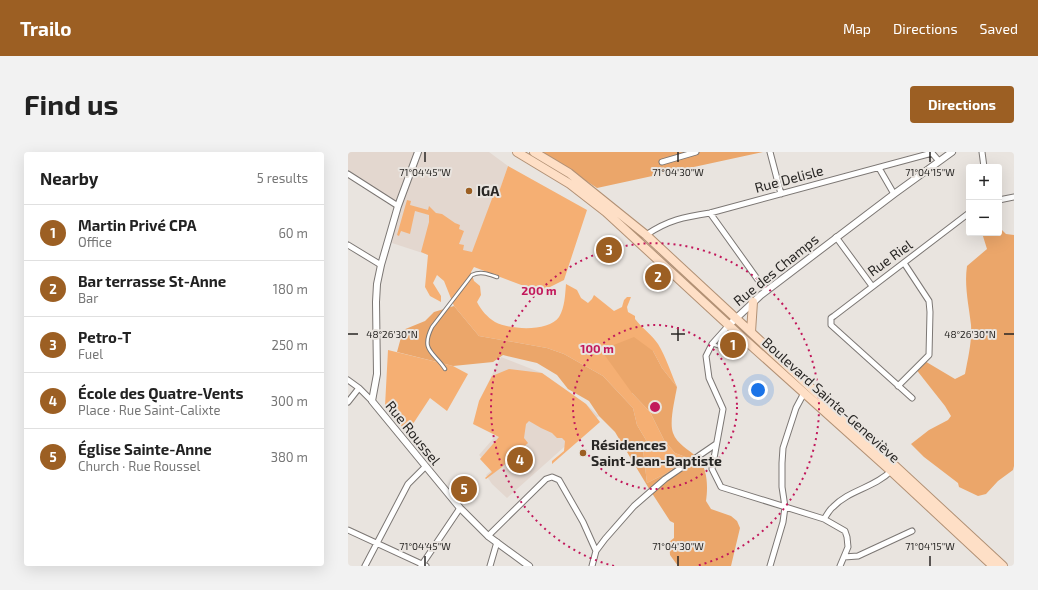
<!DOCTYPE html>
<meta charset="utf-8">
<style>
:root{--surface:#fff;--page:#f2f2f2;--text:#222;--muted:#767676;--line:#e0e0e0;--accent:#9c5f23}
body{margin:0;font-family:"Exo 2",sans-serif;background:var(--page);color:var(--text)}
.controls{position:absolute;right:12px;top:12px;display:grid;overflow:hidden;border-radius:4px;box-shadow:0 4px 16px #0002}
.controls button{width:36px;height:36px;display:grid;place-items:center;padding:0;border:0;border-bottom:1px solid var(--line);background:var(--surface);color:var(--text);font:20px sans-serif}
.you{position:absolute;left:410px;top:238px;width:14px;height:14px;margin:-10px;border:3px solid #fff;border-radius:50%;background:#1a73e8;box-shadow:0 0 0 6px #1a73e833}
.badge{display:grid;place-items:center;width:26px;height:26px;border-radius:50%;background:var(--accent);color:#fff;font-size:13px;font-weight:700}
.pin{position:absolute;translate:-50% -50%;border:2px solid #fff;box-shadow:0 1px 4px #0006}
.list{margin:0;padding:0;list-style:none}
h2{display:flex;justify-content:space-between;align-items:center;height:52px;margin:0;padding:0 16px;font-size:17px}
h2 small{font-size:13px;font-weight:400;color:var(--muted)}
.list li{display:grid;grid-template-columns:26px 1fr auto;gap:12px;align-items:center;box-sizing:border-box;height:56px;padding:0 16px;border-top:1px solid var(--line)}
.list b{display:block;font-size:15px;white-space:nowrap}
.list p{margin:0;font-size:13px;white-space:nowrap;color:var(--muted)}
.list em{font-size:13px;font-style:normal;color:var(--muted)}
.map{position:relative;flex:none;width:666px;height:414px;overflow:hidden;border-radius:4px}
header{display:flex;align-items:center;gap:24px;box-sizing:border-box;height:56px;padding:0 20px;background:var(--accent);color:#fff}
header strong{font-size:19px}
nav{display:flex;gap:22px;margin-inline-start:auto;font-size:14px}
.intro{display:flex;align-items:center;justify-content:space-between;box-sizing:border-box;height:96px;padding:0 24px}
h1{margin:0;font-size:28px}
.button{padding:10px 18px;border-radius:4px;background:var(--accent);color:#fff;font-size:14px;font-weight:700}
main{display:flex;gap:24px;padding:0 24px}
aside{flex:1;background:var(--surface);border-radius:4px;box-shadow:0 4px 16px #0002}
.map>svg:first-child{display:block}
</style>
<header>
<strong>Trailo</strong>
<nav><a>Map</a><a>Directions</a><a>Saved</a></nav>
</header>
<div class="intro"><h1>Find us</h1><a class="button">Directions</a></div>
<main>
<aside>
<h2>Nearby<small>5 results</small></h2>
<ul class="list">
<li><span class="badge">1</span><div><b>Martin Privé CPA</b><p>Office</p></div><em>60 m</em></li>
<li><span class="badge">2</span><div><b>Bar terrasse St-Anne</b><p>Bar</p></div><em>180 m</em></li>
<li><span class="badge">3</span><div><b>Petro-T</b><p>Fuel</p></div><em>250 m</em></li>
<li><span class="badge">4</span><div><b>École des Quatre-Vents</b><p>Place · Rue Saint-Calixte</p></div><em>300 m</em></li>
<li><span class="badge">5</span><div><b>Église Sainte-Anne</b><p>Church · Rue Roussel</p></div><em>380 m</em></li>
</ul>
</aside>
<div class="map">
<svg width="666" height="414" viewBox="0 0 666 414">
<rect width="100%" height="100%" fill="#e9e4df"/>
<!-- built -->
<path fill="#e3d7cf" d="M0 0H141L160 14 126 115 96 108 44 91 50 53 0 21Z
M380 184 386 185 399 197 394 206 366 198 375 189 376 190Z
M153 205 194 221 238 252 251 264 159 346 144 332 138 323 145 317 131 303 163 266 131 249Z"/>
<!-- green -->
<path fill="#f5af73" d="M160 14 239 58 216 128 192 140 126 115 123 120 126 129 132 134 133 143 129 150C133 158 139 165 147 170 162 178 201 180 211 165 217 155 217 143 218 132L229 138 233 146 240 151 244 147 246 143 266 159 274 155 276 148 279 145H283L279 155 280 160 287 164V167C294 176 304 183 310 192 318 205 323 221 329 235L314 216 305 199 284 241 302 260 316 288 327 301 340 306 319 321 299 331 295 298 301 293 289 273 285 256 255 224 216 202 199 196 131 184 106 154 96 129 89 123 85 131 93 144V150L82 144 77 135 80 103 73 100 81 70V63L67 59 62 82 53 79 51 84 49 83 59 48 63 49 62 53 80 58 81 54 88 61 94 62 107 71 112 73 111 77 116 79 111 92 116 93 115 98 124 100 148 36 152 37Z
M40 198 105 214 120 222 99 259 82 246 59 281 37 254Z
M161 217 194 221 238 252 252 270 204 312V309L216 299 217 289 214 286H209L204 281 193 276 181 269 178 272 176 286 180 291 154 315 138 327 137 326 144 320 132 307 151 285 125 272 131 249 144 224Z"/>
<!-- forest -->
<path fill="#eba66a" d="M194 0H415L249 36Z
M651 75 658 82 666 83V314L665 318 650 329 638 342 630 344 611 335 610 331 576 305 563 292 581 278 600 268 603 264 597 254 567 216 575 208 607 227 617 222C620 206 624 190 623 173 621 154 616 134 619 114L639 97 634 81H651Z
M106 154 131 184 199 196 216 202 255 224 285 256 289 273 301 293 295 298 299 331 319 321 340 306 327 301 316 288 302 260 284 241 253 198 286 185 305 199 314 216 329 235C327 247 321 270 325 281 329 292 341 298 349 305 360 316 360 335 358 349L363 357 383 364 389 369 392 376 383 414H330L322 403 321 390 326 386V371L322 369 300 335 267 280 251 264 241 249 220 237 209 223 189 211 155 203 145 210 105 214 49 200 55 178 77 169 86 160Z"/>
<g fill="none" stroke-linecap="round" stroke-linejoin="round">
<!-- service casing -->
<g stroke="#7c7774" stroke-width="4.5">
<path id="service" d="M364 192 379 197
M393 202 395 194 398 190
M97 217C86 200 72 199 84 175L124 123C133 119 140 122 149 125"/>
</g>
<!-- minor casing -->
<g stroke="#7c7774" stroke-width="7">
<path id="minor" d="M422 0 433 42
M634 0 636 15
M314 10 348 0
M531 16 546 42
M0 22 50 54
M651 48 666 45
M362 61 418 139
M298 83C320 68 336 65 362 61L584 1 591 9
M488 85 524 134
M0 93 33 113
M381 173 364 192 358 204 361 226 375 257 364 317 373 335 476 367 497 379 499 385 500 395 492 414
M0 228 11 236 24 249
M550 234 581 203 582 160 581 149 556 111
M564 246 483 173V166L486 164 621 61
M0 250 11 236
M476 367C479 363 481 358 485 355 501 338 526 336 543 319
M0 378 78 414
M140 384 198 327 204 325 211 328 235 370 248 399
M496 405 510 404 564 379
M17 414 60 332 77 315
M73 414 112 356
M142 414 149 390
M244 414 248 399 257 387 286 354 317 327 368 292
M422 414 435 370 437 355 434 335V311L435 296 448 256 456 241"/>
</g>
<!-- tertiary casing -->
<g stroke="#7c7774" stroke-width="8">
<path id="tertiary" d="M70 0 50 54 33 113 29 132 28 150 29 222 24 249 112 356 140 384 181 414
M381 173 413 143 546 42 604 0"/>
</g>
<!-- primary casing -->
<g stroke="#b29175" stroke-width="10">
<path id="primary" d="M169 0 222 32 258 60 387 179 543 319 645 414
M186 0 221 21 298 83 655 414
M403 180 405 150"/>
</g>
<!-- service -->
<use href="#service" stroke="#fff" stroke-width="2.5"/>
<!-- minor -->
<use href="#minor" stroke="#fff" stroke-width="5"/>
<!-- tertiary -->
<use href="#tertiary" stroke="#fff" stroke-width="6"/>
<!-- primary -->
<use href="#primary" stroke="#fedfc6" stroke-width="8"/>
</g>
<!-- ticks -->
<path fill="none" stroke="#282624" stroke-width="1.5" d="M77 0V10M330 0V10M582 0V10M330 175V189M0 182H10M323 182H337M656 182H666M77 404V414M330 404V414M582 404V414"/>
<!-- distance rings -->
<g fill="none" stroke="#c2185b" stroke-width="2" stroke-dasharray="2 4">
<circle cx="307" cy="255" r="82"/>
<path d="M266 414A164 164 0 1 1 348 414"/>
</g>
<!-- markers -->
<g fill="#9c5f23" stroke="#e9e4df" stroke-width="1.5">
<circle cx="121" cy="39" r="4"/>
<circle cx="235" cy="301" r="4"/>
</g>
<g text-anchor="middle" stroke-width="4" stroke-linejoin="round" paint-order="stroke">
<!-- street labels -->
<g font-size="14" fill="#282624" stroke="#e9e4df">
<text transform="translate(441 27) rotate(-15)" y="5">Rue Delisle</text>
<text transform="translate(542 106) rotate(-36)" y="5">Rue Riel</text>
<text transform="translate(428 118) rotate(-39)" y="5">Rue des Champs</text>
<text transform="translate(483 248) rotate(42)" y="5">Boulevard Sainte-Geneviève</text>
<text transform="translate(65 281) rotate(51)" y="5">Rue Roussel</text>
</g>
<!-- poi labels -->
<g font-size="14" font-weight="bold" fill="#282624" stroke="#e9e4df" text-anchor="start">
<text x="129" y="44">IGA</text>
<text x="243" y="298">Résidences<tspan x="243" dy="16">Saint-Jean-Baptiste</tspan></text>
</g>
</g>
<g font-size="10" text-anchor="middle" fill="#282624" stroke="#e9e4df" stroke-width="4" stroke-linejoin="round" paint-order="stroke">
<text x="77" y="24">71°04'45"W</text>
<text x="330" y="24">71°04'30"W</text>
<text x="582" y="24">71°04'15"W</text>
<text x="44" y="186">48°26'30"N</text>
<text x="622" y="186">48°26'30"N</text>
<text x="77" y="398">71°04'45"W</text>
<text x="330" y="398">71°04'30"W</text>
<text x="582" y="398">71°04'15"W</text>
</g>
<circle cx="307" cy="255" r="6" fill="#c2185b" stroke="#e9e4df" stroke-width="2"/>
<g font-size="12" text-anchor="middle" font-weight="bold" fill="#c2185b" stroke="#e9e4df" stroke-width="4" stroke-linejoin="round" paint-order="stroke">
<text x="191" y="143">200 m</text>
<text x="249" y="201">100 m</text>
</g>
</svg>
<div class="controls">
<button>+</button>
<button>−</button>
</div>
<div class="you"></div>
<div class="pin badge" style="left:385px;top:193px">1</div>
<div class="pin badge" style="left:310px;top:125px">2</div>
<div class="pin badge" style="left:261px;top:98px">3</div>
<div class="pin badge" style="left:172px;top:308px">4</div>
<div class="pin badge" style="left:116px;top:337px">5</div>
</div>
</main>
